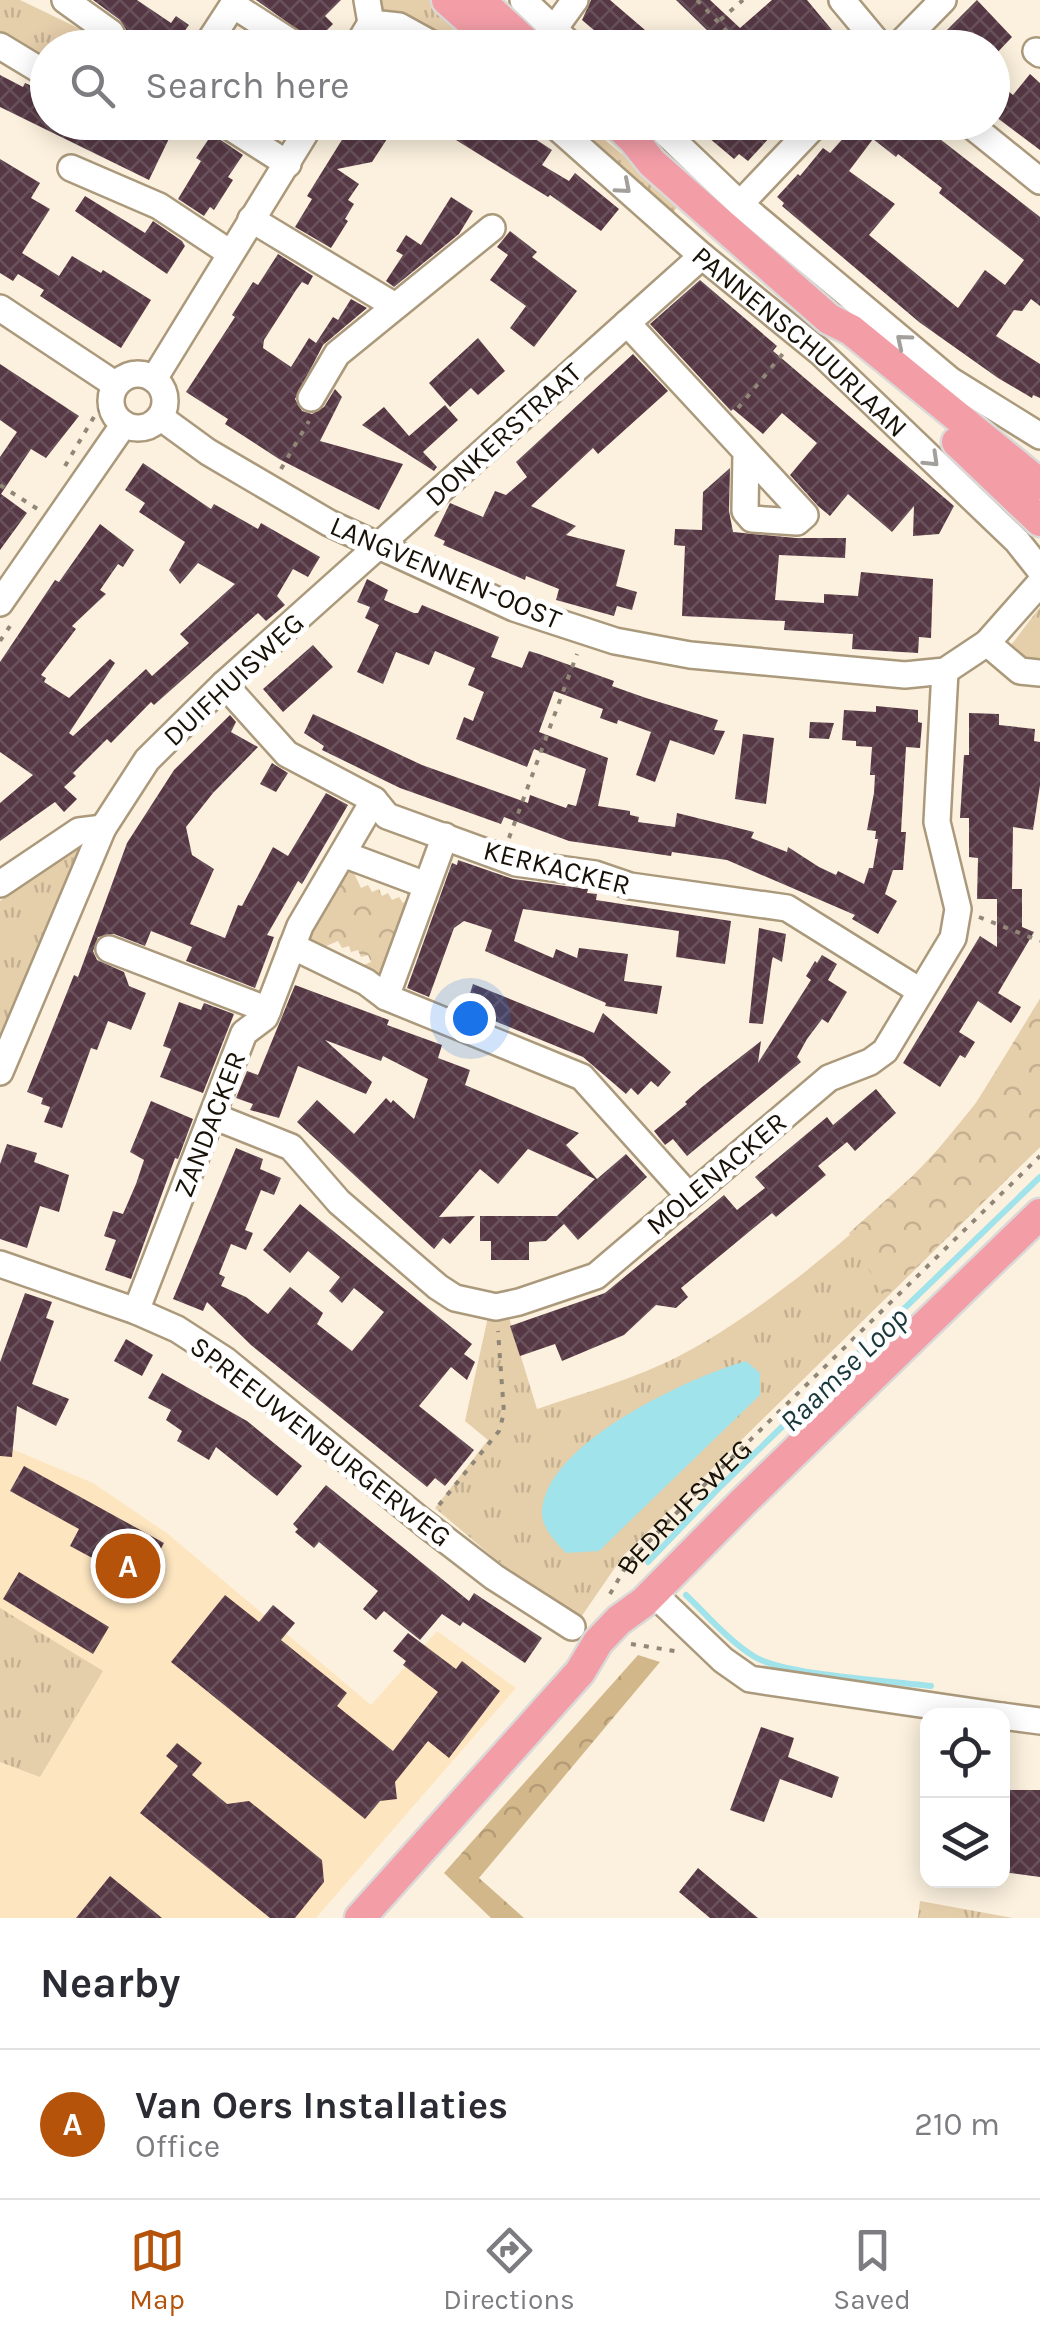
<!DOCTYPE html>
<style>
:root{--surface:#fff;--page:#f7f7f7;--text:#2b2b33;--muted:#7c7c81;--line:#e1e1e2;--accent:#b45309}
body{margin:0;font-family:Karla,sans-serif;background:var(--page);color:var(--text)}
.controls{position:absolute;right:30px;bottom:30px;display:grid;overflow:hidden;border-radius:20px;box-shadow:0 5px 25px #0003}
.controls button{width:90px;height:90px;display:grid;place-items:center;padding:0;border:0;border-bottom:2px solid var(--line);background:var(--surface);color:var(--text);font:50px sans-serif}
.you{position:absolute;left:470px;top:1018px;width:35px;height:35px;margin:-25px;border:8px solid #fff;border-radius:50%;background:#1a73e8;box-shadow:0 0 0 15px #1a73e833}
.badge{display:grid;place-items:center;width:65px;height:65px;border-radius:50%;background:var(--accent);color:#fff;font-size:32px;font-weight:700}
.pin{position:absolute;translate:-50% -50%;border:5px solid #fff;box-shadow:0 2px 10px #0006}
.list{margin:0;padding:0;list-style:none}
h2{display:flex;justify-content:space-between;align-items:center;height:130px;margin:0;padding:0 40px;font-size:42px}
h2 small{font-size:32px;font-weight:400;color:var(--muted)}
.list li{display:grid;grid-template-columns:65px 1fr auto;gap:30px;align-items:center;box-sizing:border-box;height:150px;padding:0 40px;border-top:2px solid var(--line)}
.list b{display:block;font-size:38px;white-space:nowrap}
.list p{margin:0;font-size:32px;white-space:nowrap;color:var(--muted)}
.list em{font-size:32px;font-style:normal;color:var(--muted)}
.icon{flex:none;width:55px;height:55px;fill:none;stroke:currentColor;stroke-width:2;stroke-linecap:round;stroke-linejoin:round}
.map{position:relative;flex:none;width:1040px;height:1918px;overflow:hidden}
.search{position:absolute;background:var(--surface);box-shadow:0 5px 25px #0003;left:30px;right:30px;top:30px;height:110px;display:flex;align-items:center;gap:25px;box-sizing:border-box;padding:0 35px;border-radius:55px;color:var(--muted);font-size:38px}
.sheet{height:280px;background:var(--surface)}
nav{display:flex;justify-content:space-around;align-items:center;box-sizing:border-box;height:140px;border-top:2px solid var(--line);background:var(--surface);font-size:28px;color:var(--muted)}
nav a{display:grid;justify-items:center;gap:5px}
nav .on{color:var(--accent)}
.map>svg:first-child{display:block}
</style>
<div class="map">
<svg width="1040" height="1918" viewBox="0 0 1040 1918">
<defs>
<pattern id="grass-tufts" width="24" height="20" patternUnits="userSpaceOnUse" patternTransform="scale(2.5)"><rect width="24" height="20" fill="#e5ceaa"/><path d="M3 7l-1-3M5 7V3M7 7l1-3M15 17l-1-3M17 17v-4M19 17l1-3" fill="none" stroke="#c4b091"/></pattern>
<pattern id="forest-crowns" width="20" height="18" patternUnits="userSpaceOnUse" patternTransform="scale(2.5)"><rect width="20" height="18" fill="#d2b78b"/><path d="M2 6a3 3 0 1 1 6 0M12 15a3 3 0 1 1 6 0" fill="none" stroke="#b49c76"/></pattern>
<pattern id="park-crowns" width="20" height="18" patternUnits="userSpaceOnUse" patternTransform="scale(2.5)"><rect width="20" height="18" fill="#e5ceaa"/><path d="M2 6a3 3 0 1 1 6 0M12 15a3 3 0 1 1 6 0" fill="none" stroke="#c4b091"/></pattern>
<pattern id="building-cross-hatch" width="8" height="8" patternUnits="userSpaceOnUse" patternTransform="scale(2.5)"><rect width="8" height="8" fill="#553844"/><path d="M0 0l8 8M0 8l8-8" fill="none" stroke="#69525b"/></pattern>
</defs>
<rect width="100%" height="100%" fill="#fcf1de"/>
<!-- built -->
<path fill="#fde5c0" d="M0 1444 93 1483 168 1534 371 1705 437 1631 516 1688 316 1918H0Z"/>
<!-- grass -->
<path fill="url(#grass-tufts)" d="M0 0H20L99 38 105 47 48 48 47 66 0 37Z
M378 0H439L492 47H454L385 16Z
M568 123H584L681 202 672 214Z
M1040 607V666H1031L1008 649Z
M82 842 84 843 0 1054V901Z
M1040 999V1147L623 1556 579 1620 494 1558 435 1508 488 1440 465 1421 490 1308H506L537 1409C590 1391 645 1376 694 1348 786 1296 914 1188 976 1103 999 1070 1019 1033 1040 999Z
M0 1608 103 1671 40 1777 0 1762Z
M920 1901 1013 1918H918Z"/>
<!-- forest -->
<path fill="url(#forest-crowns)" d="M638 1655 660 1662 479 1878 524 1918H491L444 1873Z"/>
<!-- park -->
<path fill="url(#park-crowns)" d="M344 868 352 869 361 888 368 885 372 892 379 889 382 896 388 893 392 900 399 897 403 903 409 899 404 887 414 891 382 976 373 977 357 968 371 962 368 955 361 957 358 950 351 952 349 946 342 948 338 941 319 949 312 945 307 933Z
M1040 999V1147L884 1298 849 1233 926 1164 976 1103Z"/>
<!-- water -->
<path fill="#a1e3ea" d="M746 1361 760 1373V1395L599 1551 566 1553C556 1542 543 1530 542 1514 542 1444 690 1377 746 1361Z"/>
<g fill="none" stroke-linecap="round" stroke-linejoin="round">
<!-- stream -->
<path stroke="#a1e3ea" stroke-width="6" d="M648 1562 721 1486 1040 1177
M686 1595C708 1616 730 1642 755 1657 785 1675 891 1681 931 1686"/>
</g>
<!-- building -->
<path fill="url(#building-cross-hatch)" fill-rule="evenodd" d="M93 0H137L171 23 176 16 189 25 184 32 190 36 182 48H149L128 33 120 20Z
M256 0H341L325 16 333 24 315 42Z
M591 0H610L666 48H615L582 20Z
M676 0H710L740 28 772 0H807L847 48H730L715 30 711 34Z
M977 0 1012 37 994 56 992 48H929Z
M1030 74 1040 83V150L992 114 1008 91 1013 95Z
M0 75 23 87 25 83 48 93V122H177L149 180 0 107Z
M353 122H363L387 139 372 162 337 169 359 184 348 200 354 204 345 219 348 221 331 248 295 227 312 199 307 196Z
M427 122H509L552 150 542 165 569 181 575 173 619 209 601 231 550 195 548 197Z
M710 122H751L756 126 759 122H784L748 161 739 154 734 159 702 132Z
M852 122H918L1040 217V306L1031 299 1022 311 1014 310 996 336 1040 364V398L1033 395 1032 398 998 378 919 322 782 206 784 203 777 197 798 174 800 176 823 148 830 153 855 125ZM873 139 896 157 898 154 942 188 939 193 1024 260 1005 285 985 270 958 308 869 235 895 204 849 171Z
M212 134 243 155 228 177 233 180 214 210 210 207 204 216 178 199 201 161 196 158Z
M0 159 40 183 31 198 50 209 22 253 59 276 72 256 101 273 103 270 151 300 121 348 40 296 44 290 18 274 13 281 0 273Z
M85 196 145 233 153 221 182 241 185 246 167 274 75 211Z
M451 197 473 211 459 234 394 287 386 281 403 255 396 251 406 235 421 245Z
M510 231 537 252 532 257 577 291 534 347 510 328 526 306 490 280 508 255 497 247Z
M278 254 313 276 308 285 302 282 296 290 264 340 263 348 291 367 309 338 316 343 333 317 338 320 351 299 367 308 323 345 295 399 302 411 312 414 324 407 335 389 342 397 320 441 403 464 379 510 279 459 225 424 228 419 186 392 235 317 232 315 253 282 258 285Z
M700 280 777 346 773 351 779 356 954 506 939 534 913 536 914 506 892 532 848 494 830 516 818 506 790 475 817 443 782 413 763 434 733 409 731 411 650 324Z
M478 338 505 371 478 395 471 388 450 407 429 383Z
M633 354 668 391 598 454 593 448 531 506 576 526 566 535 625 550 616 586 637 592 632 610 617 606 614 616 556 600 559 589 526 576 525 580 443 545 445 541 434 536 450 503 483 517 495 491 506 495 527 477 516 462Z
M0 364 79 416 46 458 31 449 1 494 27 513 0 550V457L17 432 0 420Z
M445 405 458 420 423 452 437 467 434 471 362 425 384 407 409 436Z
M143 463 211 509 214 504 258 529 261 523 320 557 308 577 293 569 277 596 285 605 266 621 258 613 154 705 151 702 111 743 107 739 73 773 76 776 64 787 77 799 64 812 55 802 0 841V803L33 775 0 752V662L55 580 59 582 100 524 134 550 123 567 118 564 100 590 106 594 72 626 76 629 41 675 46 678 44 682 69 698 110 659 115 663 69 733 73 736 146 669 152 676 189 643 180 634 235 584 198 563 180 584 169 570 185 542 139 512 145 503 125 490Z
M730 468 729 511 733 532 796 538H846L845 558 779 555 775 600 824 603V594L858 596 861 572 933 579 931 638 919 637 918 653 852 649 853 634 784 630 785 621 682 616 685 546 674 545 675 529 702 530 703 492Z
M367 579 388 590 384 600 414 613H418L422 605 499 637 491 657 522 668 529 651 539 654 614 681 612 686 646 698 718 720 714 730 725 731 714 755 670 740 655 782 636 775 651 732 618 720 617 724 600 718 603 709 554 691 539 732 608 758 598 806 630 811V815L639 817 638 822 675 827 677 813 754 832 751 838 787 852 788 847 819 867 836 875 838 871 864 884 869 868H873L878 839H875L876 831 867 830 874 793 875 775H870L872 747 856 746V741L842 740 844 710 876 712V706L918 710V722L922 723 920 748 906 747 901 832H906L903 870H893L885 894 897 901 878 934 852 919 855 915 727 860 672 852 671 856 569 841 504 817 501 824 400 788 322 750 324 746 304 733 313 714 422 765 528 803 530 795 566 808 568 804 576 806 586 769 534 749 527 767 456 739 464 717 473 721 484 692 468 685 475 668 435 651 429 665 396 652 383 684 357 672 379 625 365 618 370 607 357 602Z
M313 645 333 667 283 712 263 689Z
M969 713 999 714V725L1035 729 1034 741 1040 742V785L1033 830 1013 827 1012 889H1022V927L1034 932 998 993 1021 1007 1017 1014 1011 1023 978 1001 959 1032 975 1042 965 1058 960 1055 940 1087 903 1063 980 936 997 947V899H977L978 858 969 857V818H960L964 755H969Z
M230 715 236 722 231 732 258 747 213 793 186 827 192 855 214 869 190 924 225 938 238 905 242 906 273 847 288 856 326 793 348 805 302 884 298 881 267 935 274 937 255 988 186 961 192 947 151 931 145 946 114 934 98 937 93 951 97 960 124 972 129 986 146 993 131 1030 108 1021 97 1050 91 1048 62 1128 44 1122 50 1107 41 1104 43 1098 27 1092 74 975 78 977 127 843 174 770Z
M810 722 834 723 829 739 809 738Z
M743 734 774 738 766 804 735 799Z
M272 763 288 773 276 792 260 784Z
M458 860 513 879 588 889 587 893 597 894 596 900 731 921 725 964 676 957 679 931 523 909 514 941 553 958 556 949 577 958 579 948 628 954 624 981 662 986 657 1014 605 1006 606 1003 485 951 492 930 464 921 454 928 429 997 407 988 452 863 457 865Z
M759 928 786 934 782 962 773 957 772 960 763 1024 749 1023Z
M822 955 837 964 828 980 847 992 828 1023 822 1019 807 1039 797 1057 801 1062 687 1156 673 1139 665 1145 654 1131 687 1104 685 1102 702 1087 761 1041 758 1063 811 980 806 976 815 961 817 963Z
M473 984 594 1033 603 1013 671 1072 658 1087 651 1081 638 1095 631 1088 626 1094 583 1057 465 1009Z
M295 985 389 1020 387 1025 442 1045 438 1058 470 1070 465 1085 579 1133 566 1145 597 1179 626 1154 647 1177 578 1240 564 1224 546 1241 529 1242V1260H491V1241H480V1216H557L595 1179 528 1149 498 1184 480 1169 439 1217 475 1216 450 1244 443 1238 434 1249 297 1122 317 1100 354 1134 386 1098 391 1103 393 1100 414 1119 428 1079 383 1056 381 1061 325 1040 372 1082 366 1094 298 1066 279 1118 250 1110 253 1104 236 1098 247 1071 258 1075Z
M179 1002 201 1010 204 1003 234 1014 203 1093 160 1077 171 1049 163 1046Z
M876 1089 896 1113 855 1151 847 1142 818 1166 826 1175 776 1217 772 1213 681 1288 688 1297 676 1308 656 1305 624 1335 562 1361 555 1344 520 1356 510 1326 605 1293 724 1195 737 1210 765 1188 755 1177 827 1117 833 1125Z
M151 1101 193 1119 178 1159 175 1158 131 1279 105 1270 116 1240 104 1236 113 1211 123 1214 136 1184 144 1160 130 1152Z
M7 1144 37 1153 34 1162 69 1175 59 1212 40 1206 27 1248 0 1239V1164Z
M236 1148 263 1159 260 1169 281 1178 274 1195 261 1190 245 1230 253 1233 246 1250 231 1244 219 1274 225 1277 221 1286 246 1297 268 1314 290 1287 323 1313 317 1324 352 1351 384 1312 354 1288 342 1303 329 1291 340 1277 308 1251 290 1273 263 1250 300 1204 472 1344 464 1354 475 1362 467 1380 451 1367 419 1406 474 1450 445 1486 435 1478 427 1487 251 1345 207 1302 203 1311 173 1299Z
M25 1293 52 1302 46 1318 54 1321 32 1384 69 1399 56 1426 17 1406 12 1457 0 1456V1362Z
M126 1339 153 1355 142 1376 114 1361Z
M162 1373 247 1421 302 1466 277 1496 216 1447 209 1460 177 1441 182 1431 166 1420 171 1410 148 1398Z
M24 1466 164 1543 151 1567 144 1564 135 1581 70 1546 79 1529 10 1491Z
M326 1485 469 1601 474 1593 542 1638 525 1663 463 1622 460 1626 442 1614 420 1640 384 1611 376 1620 363 1609 378 1591 319 1542 314 1548 295 1532 298 1529 293 1524Z
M19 1572 109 1627 93 1654 3 1599Z
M225 1595 259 1622 273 1605 295 1623 281 1640 347 1693 337 1706 393 1751 438 1692 403 1665 406 1661 393 1651 408 1633 456 1669 462 1661 500 1691 449 1758 428 1741 395 1782 397 1799 380 1801 365 1819 171 1662Z
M761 1727 794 1738 788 1757 839 1777 832 1798 780 1779 764 1822 730 1810Z
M177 1743 202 1763 192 1775 227 1804 249 1801 322 1860 324 1882 295 1918H270L140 1813 178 1766 166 1756Z
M1002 1790H1040V1877L1002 1872Z
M698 1868 758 1918H710L679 1892Z
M110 1876 162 1918H76Z"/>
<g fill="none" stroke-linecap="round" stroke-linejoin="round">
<!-- minor casing -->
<g stroke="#ab997c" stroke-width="30">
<g id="minor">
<path d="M65 0 111 33 117 48"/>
<path d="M367 0 371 23 399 26 439 48"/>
<path d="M523 0 574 48"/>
<path d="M842 0 882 48"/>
<path d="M554 29 575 0"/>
<path d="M0 46 48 75"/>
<path d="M205 48 233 5 300 48"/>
<path d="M356 48 371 23"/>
<path d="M896 48 943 0"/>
<path d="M1036 51 1040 54"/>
<path d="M222 122 288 164"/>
<path id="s2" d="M551 122 702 256 820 352 1017 541 1040 570"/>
<path d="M654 122 740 204 950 380 1040 436"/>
<path d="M967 122 1040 181"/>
<path d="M71 168 159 206 230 253"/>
<path d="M740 204 818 122"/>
<path d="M251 219 395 306"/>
<path d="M0 308 116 385"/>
<path d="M627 323 805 515 797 522 752 519 745 511 746 453"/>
<circle cx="138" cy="401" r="27"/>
<path d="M154 379 312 122"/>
<path d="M311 398 337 354 492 228"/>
<path d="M160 417 208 452 329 523 514 608 615 641 690 655 905 675 945 671 987 643 1040 583"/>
<path d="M0 603 124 424"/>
<path d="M987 643 1020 671 1040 673"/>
<path d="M224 684 287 754 374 800 387 816 516 863 595 874 630 886 787 908 920 991"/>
<path d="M343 854 426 885"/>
<path d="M0 884 79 831 103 828"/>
<path d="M292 946 366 982 386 997 582 1077 688 1195"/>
<path d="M109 949 268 1010"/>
<path d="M386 997 445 836"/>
<path d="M0 1072 103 828 147 760 224 684 702 256"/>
<path d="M213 1116 291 1147 339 1202 438 1287 455 1298 496 1307 519 1302 596 1276 829 1078 870 1062 885 1051 953 938 958 909 937 822 945 671"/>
<path d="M0 1264 136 1311 177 1329 225 1360 424 1523 494 1577 572 1627"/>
<path d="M136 1311 244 1033 265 1017 300 926 374 800"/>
<path d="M653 1593 723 1660 750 1679 1002 1716"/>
<path d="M1002 1716 1040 1721"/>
</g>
</g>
<!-- major casing -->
<g stroke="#dad9d7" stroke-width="35">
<path id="major" d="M447 0 501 48
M479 0 532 48
M615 122 633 139 652 163 829 319 851 330 1040 484
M957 442 1040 521
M360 1918 580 1672 598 1642 619 1620 644 1602 743 1502 1040 1214"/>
</g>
<!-- path -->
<g stroke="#908778" stroke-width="4" stroke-dasharray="5 8" stroke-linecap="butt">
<path d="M697 0 743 48"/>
<path d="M720 20 743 0"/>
<path d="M738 408 786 350"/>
<path d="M65 466 98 410 108 411"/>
<path d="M281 469 309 421"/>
<path d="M0 485 39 510"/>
<path d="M0 641 12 623"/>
<path d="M509 838 577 654"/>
<path d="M979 917 1040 941"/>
<path d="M439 1505 499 1431 504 1413 498 1331"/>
<path id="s1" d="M610 1594 628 1563 693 1496 1040 1156"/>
<path d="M631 1644 681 1652"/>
</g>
<!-- minor -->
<use href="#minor" stroke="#fff" stroke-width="25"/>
<!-- major -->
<use href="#major" stroke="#f39da7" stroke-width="30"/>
</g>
<!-- one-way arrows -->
<defs><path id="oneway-chevron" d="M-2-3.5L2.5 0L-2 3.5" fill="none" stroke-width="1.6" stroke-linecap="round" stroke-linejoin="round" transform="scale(2.5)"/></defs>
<g stroke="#a3a09c">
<use href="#oneway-chevron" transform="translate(624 187) rotate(41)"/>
<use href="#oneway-chevron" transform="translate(903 341) rotate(-140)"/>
<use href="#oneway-chevron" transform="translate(932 460) rotate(44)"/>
</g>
<g text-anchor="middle" stroke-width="10" stroke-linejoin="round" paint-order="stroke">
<!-- street labels -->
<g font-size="28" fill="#181107" stroke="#fff">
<text dy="10" stroke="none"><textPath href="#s2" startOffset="332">PANNENSCHUURLAAN</textPath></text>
<text transform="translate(503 434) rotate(-42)" y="10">DONKERSTRAAT</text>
<text transform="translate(446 572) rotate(23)" y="10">LANGVENNEN-OOST</text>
<text transform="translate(233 679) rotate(-43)" y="10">DUIFHUISWEG</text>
<text transform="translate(557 867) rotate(14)" y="10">KERKACKER</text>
<text transform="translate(209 1124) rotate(-69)" y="10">ZANDACKER</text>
<text transform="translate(716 1173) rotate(-40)" y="10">MOLENACKER</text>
<text transform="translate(321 1441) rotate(38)" y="10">SPREEUWENBURGERWEG</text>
<text dy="10" stroke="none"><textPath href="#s1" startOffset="115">BEDRIJFSWEG</textPath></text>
</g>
<!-- water labels -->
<g font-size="30" font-style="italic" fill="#18383c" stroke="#fff">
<text transform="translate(844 1369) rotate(-44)" y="10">Raamse Loop</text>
</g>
</g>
</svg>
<div class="controls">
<button><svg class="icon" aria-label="locate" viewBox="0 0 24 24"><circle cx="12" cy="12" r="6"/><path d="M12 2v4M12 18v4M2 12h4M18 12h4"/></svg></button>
<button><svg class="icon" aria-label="layers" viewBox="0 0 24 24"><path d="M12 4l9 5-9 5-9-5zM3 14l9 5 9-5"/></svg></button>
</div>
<div class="you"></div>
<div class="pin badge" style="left:128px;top:1566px">A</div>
<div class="search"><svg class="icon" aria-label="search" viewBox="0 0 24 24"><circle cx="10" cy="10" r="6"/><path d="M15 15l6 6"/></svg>Search here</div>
</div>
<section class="sheet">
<h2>Nearby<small></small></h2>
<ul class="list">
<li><span class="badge">A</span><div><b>Van Oers Installaties</b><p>Office</p></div><em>210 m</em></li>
</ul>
</section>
<nav>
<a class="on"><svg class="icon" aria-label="map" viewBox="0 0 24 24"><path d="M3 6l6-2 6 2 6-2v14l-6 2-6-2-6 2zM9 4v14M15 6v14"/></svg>Map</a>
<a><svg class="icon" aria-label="directions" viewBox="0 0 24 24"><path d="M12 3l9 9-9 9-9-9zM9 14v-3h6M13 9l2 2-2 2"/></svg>Directions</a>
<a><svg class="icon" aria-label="saved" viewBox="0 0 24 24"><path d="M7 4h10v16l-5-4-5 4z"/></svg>Saved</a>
</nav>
